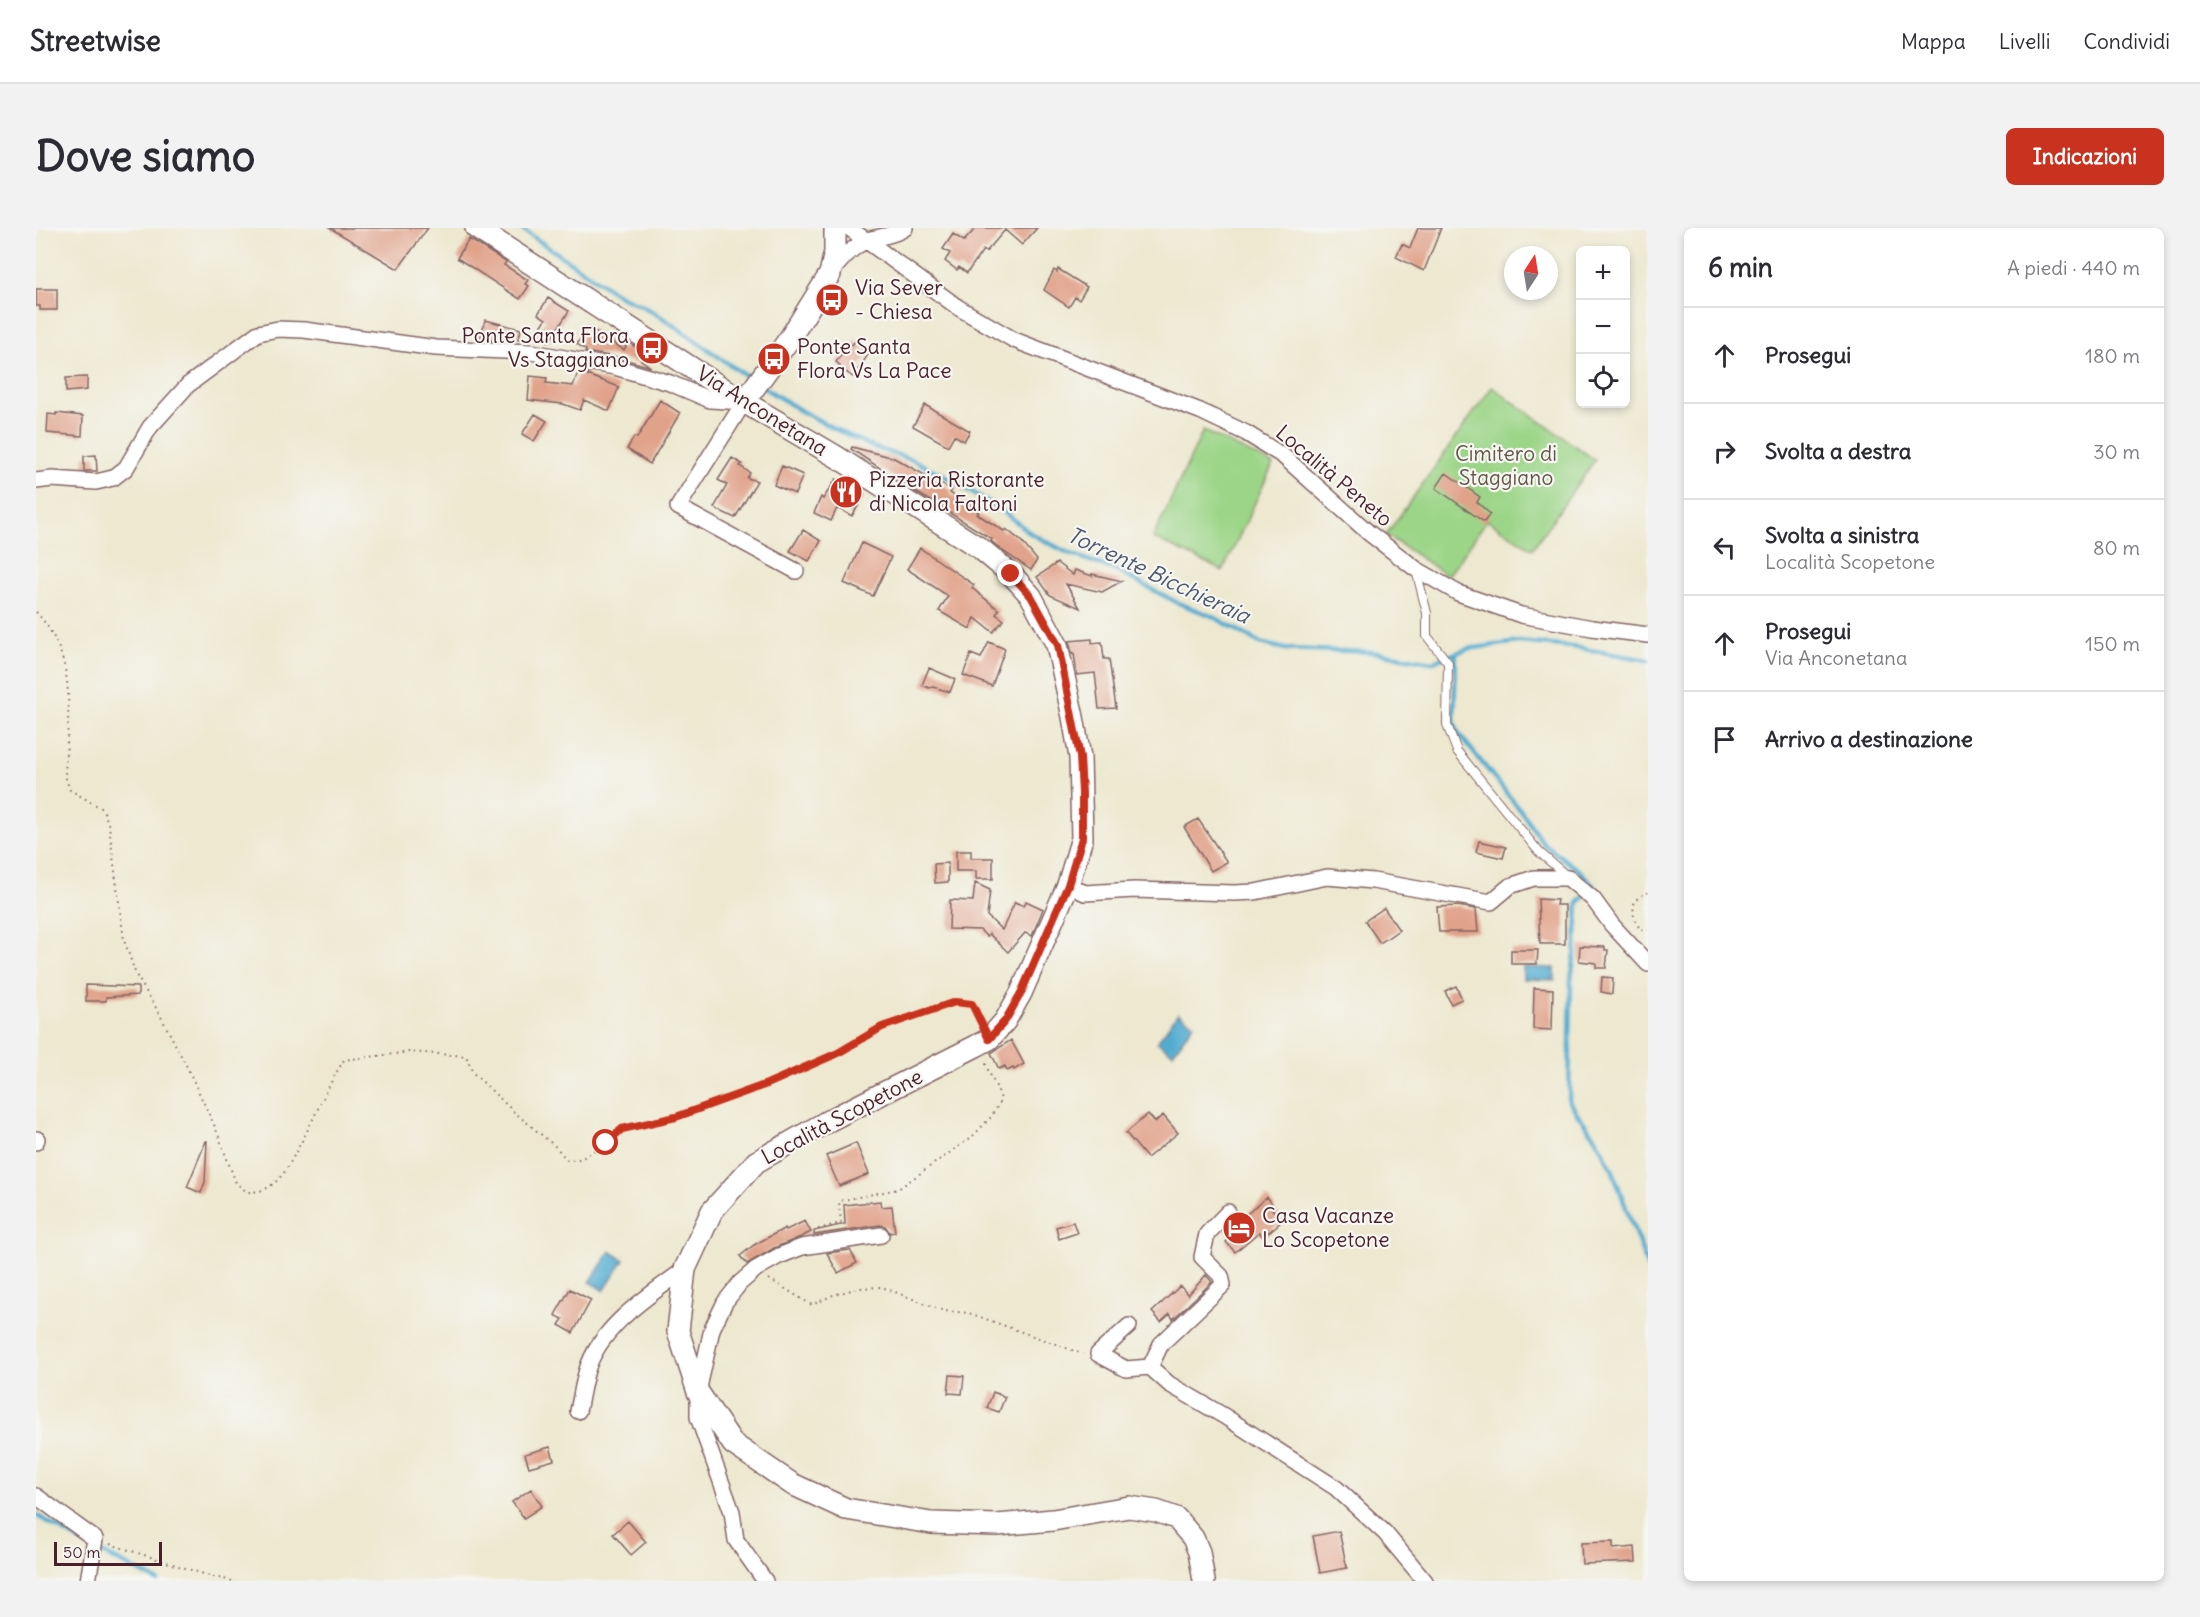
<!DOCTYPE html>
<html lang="it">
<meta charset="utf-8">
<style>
:root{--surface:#fff;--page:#f2f2f3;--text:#2b2b33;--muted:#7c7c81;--line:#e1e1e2;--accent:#c8321e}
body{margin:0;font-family:Delius,sans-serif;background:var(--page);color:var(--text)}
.controls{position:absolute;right:18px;top:18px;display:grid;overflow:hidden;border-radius:9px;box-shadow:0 3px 9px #0003}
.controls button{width:54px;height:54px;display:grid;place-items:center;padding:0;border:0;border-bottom:2px solid var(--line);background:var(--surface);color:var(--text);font:30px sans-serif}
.compass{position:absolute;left:1468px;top:18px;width:54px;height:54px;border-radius:50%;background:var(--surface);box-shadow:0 3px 9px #0003;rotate:12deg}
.scale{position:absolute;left:18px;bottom:15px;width:108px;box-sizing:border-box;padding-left:6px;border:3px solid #4a1f2b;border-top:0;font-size:16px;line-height:21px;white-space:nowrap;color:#4a1f2b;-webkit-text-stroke:4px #f6f6f2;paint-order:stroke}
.stop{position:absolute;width:18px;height:18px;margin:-14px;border:4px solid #c8321e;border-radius:50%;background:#fff}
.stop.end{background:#c8321e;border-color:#fff;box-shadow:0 2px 6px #0008}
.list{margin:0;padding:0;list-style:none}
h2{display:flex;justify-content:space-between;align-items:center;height:78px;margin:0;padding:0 24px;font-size:26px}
h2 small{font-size:20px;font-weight:400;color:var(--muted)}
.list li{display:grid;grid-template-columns:39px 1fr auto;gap:18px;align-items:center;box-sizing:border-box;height:96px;padding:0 24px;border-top:2px solid var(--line)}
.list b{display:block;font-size:22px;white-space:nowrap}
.list p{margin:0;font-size:20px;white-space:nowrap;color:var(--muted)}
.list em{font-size:20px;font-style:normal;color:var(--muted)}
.icon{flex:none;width:33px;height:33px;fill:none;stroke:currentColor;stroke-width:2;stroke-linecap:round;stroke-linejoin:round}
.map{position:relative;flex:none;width:1612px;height:1353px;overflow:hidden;border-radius:9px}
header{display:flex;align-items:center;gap:36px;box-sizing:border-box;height:84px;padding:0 30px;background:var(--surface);border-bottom:2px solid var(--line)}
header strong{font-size:28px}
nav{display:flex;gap:33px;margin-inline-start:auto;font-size:21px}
.intro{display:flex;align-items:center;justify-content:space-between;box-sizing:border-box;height:144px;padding:0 36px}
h1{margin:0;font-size:42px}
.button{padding:15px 27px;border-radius:9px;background:var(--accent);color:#fff;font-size:21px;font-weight:700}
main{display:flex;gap:36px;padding:0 36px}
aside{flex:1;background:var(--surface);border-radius:9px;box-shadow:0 3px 9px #0003}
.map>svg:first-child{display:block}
</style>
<header>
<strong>Streetwise</strong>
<nav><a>Mappa</a><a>Livelli</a><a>Condividi</a></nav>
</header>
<div class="intro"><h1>Dove siamo</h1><a class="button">Indicazioni</a></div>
<main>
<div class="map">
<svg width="1612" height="1353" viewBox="0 0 1612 1353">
<rect width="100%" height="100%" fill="#f6f6f2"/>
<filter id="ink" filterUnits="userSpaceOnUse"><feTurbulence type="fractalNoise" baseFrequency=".0167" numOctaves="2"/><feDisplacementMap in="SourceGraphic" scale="12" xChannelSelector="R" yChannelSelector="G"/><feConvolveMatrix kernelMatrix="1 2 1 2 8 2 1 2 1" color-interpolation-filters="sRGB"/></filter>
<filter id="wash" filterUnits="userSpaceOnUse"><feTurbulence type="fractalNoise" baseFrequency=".008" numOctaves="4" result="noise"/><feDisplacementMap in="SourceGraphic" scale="24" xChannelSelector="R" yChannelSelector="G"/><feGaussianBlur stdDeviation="1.35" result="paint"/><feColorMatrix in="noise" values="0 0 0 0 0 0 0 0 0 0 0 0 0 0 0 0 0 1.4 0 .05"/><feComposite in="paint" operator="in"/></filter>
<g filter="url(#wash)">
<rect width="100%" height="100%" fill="#ede8cf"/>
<!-- green -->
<path fill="#9cd588" stroke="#737a5a" stroke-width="1.5" d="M1456 159 1559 232 1496 321 1451 292 1412 348 1350 307Z
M1167 203 1237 236 1187 343 1117 310Z"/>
<!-- water -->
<path fill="#52acd0" stroke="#4e667e" stroke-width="1.5" d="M1487 739 1519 740V752L1487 751Z
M1142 785 1158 796 1137 825 1121 814Z
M574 1023 588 1032 568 1063 554 1054Z"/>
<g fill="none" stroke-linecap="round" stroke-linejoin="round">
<!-- stream -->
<path stroke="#52acd0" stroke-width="4.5" d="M484 0 584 68 607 78 630 92 717 153
M727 159 765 183 801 202 837 219 877 232 907 247 967 283 994 305 1032 325 1079 342 1142 375 1176 388 1224 415 1249 421 1337 424 1396 434 1431 421 1483 414 1536 419 1612 432
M1420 425 1418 492 1422 505 1485 583 1507 615 1546 645 1558 659 1554 663
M1548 669 1542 675 1539 725 1535 751 1533 874 1560 911 1576 941 1612 1040
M0 1287 52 1318 122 1353"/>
</g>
<g id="blocks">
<!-- building -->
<path fill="#e1a28a" d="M294 0H392L362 41Z
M940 0H1001L986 17 969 2 950 24 947 22 931 45 923 39 921 42 909 33 914 25 907 21 917 6 928 13Z
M1382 0H1405L1388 43 1360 29 1366 16 1374 20Z
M433 11 470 34 468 37 492 52 489 56 493 58 484 71 421 30Z
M1022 41 1051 59 1043 72 1039 69 1033 79 1008 62 1018 42 1021 44Z
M0 61H21V82H4V78H0Z
M512 70 533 83 513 114 501 105 510 91 502 86Z
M449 92 485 101 483 111 458 105 456 113 444 112Z
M552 99 588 122 592 114 598 118 610 125 605 132 615 139 581 129 549 124 550 122 541 116Z
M819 113 834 124 817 149 803 139 804 137 800 134 813 115 816 117Z
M543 142 553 144 551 147 583 159 573 183 548 172 544 182 527 176 492 172 494 148 511 150 510 155 537 158Z
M51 149V162L30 164V150Z
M624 172 644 185 614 236 591 221 598 209 601 210Z
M889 177 934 203 928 213 918 207 912 218 877 198Z
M20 185 47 188 46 208 11 205 12 186 20 187Z
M499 186 511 193 498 213 486 206Z
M816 219 858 230 916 262 914 265 943 284 941 286 968 303 970 301 985 313 1001 332 995 342 967 323 955 313 956 311 880 264 815 221Z
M60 227 61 243H48V228Z
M696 230 706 236 704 238 714 245 711 250 721 253 699 290 678 280 691 257 682 252Z
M746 238 767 247 759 266 738 257Z
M1410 245 1444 269 1441 274 1454 286 1448 294 1400 260Z
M800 251 828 268 816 288 801 280 795 293 778 285 785 269 787 271Z
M767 302 785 313 773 333 754 323Z
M826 315 855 329 837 368 808 355Z
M884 320 938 357 936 360 963 382 960 386 968 392 957 404 939 390 934 401 903 383 912 368 871 341Z
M1021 335 1037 347 1039 342 1056 348V346L1086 353 1066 364 1030 356 1044 380 1014 367 1001 349Z
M1056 411V415L1066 414 1068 431H1073L1080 480 1063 481 1059 445 1041 447 1038 426H1036L1033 413Z
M953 414 969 421 956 458 927 447 935 426 945 430Z
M893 440 919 451 914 464 897 459 893 460 886 457Z
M1162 591 1191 634 1175 643 1148 599Z
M1443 613 1470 619 1467 630 1440 624Z
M920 623H935V630H957V651H940V643H920Z
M912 635V654L899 655 898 636Z
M939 655 954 662 951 688 966 702 979 674 988 678 990 673 1007 681 996 708 989 705 972 724 953 706 951 709 944 702 913 701 914 672 937 673Z
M1502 671 1521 672 1520 677H1529V716H1504Z
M1421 678 1440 681 1442 704H1403L1401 679Z
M1348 680 1363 702 1344 715 1329 693Z
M1544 718 1569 719V722H1572L1570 740H1560V735L1543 733Z
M1475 722H1502L1501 736H1475Z
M1566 749 1577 750 1576 766 1565 764Z
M50 757 102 759V767L70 769V773H50Z
M1420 758 1426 771 1415 776 1409 763Z
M1498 760 1517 761 1516 802 1497 801Z
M975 812 988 836 978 842 977 840 971 843 969 838 963 841 955 825Z
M1112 886 1119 894 1127 887 1142 905 1111 930 1090 905Z
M170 913H171L169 954 165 965 151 959Z
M820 915 833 946 803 958 790 928Z
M1231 969 1239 979 1236 981 1246 993 1227 1009 1223 1004 1199 1024 1190 1014 1196 1008 1189 1001 1203 986 1206 990Z
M844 973 845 979 856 978 859 1004 854 1005 849 998 844 997 778 1007V1003L809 996 808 977Z
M769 993 775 1004 765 1009 738 1020 711 1036 704 1028 718 1017 749 1000 750 1002Z
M1037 994 1041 1005 1023 1011 1020 999Z
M814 1022 821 1035 802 1045 791 1025Z
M1170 1047 1176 1054 1137 1091 1134 1086 1125 1094 1116 1084 1144 1058 1152 1067Z
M534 1061 555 1072 537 1105 523 1097 527 1091 519 1087Z
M914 1147 928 1148 926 1166 912 1165Z
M957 1164 969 1169 963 1184 951 1180Z
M514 1219 518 1232 493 1239 489 1226Z
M495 1261 506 1278 488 1290 476 1274Z
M592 1293 610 1314 595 1327 577 1306Z
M1303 1303 1311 1340 1284 1345 1277 1308Z
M1577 1314V1321L1599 1319 1600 1334 1546 1336 1545 1315Z"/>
</g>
</g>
<g filter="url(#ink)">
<use href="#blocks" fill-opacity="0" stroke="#836564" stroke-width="1.5"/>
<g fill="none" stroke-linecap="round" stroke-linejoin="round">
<!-- lane casing -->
<g stroke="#836564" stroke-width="10">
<path id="lane" d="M1380 342 1391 385V408L1412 435 1411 497 1421 523 1503 624 1532 649"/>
</g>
<!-- street casing -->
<g stroke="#836564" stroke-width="18">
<path id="street" d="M813 0 923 80 978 112 1164 183 1210 205 1247 228 1333 305 1380 341 1422 365 1485 387 1556 400 1612 407
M796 43C806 31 817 18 832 12 844 8 858 8 869 0
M0 253 16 251 60 254 77 250 90 240 114 199 152 157 222 105 242 101 268 102 400 120 495 124 579 139 634 155 674 172 708 174 642 279 760 343
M1032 657 1049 665 1098 662 1198 665 1219 664 1291 649 1337 653 1455 674 1474 658 1498 650H1532L1557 671 1576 697 1612 736
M0 914 1 911
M1192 984 1171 1006 1166 1029 1185 1048 1187 1057 1125 1116 1114 1139 1133 1156 1188 1188 1300 1260 1349 1305 1389 1353
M1093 1098 1062 1126 1090 1141 1114 1139
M542 1183C545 1170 547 1155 551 1142 565 1097 613 1068 649 1041
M0 1268 59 1311 52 1353
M729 1353 700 1312 696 1284 662 1189V1164L676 1101 689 1074 704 1055 720 1041 743 1028 766 1019 845 1007"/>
</g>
<!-- secondary casing -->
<g stroke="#836564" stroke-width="24">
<path id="secondary" d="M440 0 708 174 801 229 945 321 975 346 995 368 1021 417 1037 489 1044 529 1046 610 1032 657 985 765 969 793 953 811 940 818 794 892 720 934 676 983 649 1041 642 1103 662 1164 697 1216 756 1256 810 1281 895 1295 961 1297 1017 1292 1093 1279 1120 1283 1140 1290 1157 1310 1163 1324 1168 1353
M708 174 754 110 794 46 799 24V0"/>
</g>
<!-- path -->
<path stroke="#836564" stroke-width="2" stroke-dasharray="1.5 4.5" stroke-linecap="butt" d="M0 384C44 432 31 489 29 548L34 562 67 581 73 598 88 712 100 747 122 783 151 839 180 901 200 955 211 964C221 964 229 963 237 956 248 948 255 933 261 922 278 892 290 860 308 832L374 824 430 828 437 845 477 883 520 919 531 932 545 931 570 915 586 901 640 889 731 856 802 825 846 799 919 773 936 776 945 794
M1612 664 1599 672C1596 683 1597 692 1605 702H1612
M782 1001 805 995 803 973 862 961 936 909 956 888 965 872C962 858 952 847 949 832
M733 1051 776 1077 797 1067 823 1060 846 1059 908 1083 933 1085 1047 1126
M74 1316 174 1348 197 1353"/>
<!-- lane -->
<use href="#lane" stroke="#fff" stroke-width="8"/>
<!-- street -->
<use href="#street" stroke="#fff" stroke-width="15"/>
<!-- secondary -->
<use href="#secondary" stroke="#fff" stroke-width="21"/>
</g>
</g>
<g fill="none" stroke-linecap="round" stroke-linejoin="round" filter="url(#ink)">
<!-- route -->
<path stroke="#c8321e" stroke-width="8" d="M570 915 586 901 640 889 731 856 802 825 846 799 919 774 936 776 953 811 969 793 985 765 1032 657 1046 610V565L1044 529 1022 417 995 368 975 346"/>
</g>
<!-- icons -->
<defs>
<g id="bus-disc" transform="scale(1.725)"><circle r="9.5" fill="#c8321e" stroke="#f6f6f2"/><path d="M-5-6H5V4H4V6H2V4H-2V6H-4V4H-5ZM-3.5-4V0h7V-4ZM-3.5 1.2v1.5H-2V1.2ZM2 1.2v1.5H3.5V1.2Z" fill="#fff"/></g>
<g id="restaurant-disc" transform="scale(1.725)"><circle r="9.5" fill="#c8321e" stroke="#f6f6f2"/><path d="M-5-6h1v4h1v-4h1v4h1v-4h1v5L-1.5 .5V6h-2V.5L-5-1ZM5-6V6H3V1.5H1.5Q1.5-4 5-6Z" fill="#fff"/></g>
<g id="hotel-disc" transform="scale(1.725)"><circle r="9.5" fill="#c8321e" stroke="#f6f6f2"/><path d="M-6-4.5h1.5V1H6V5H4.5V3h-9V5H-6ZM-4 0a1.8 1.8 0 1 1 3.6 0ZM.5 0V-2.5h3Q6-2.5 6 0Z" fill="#fff"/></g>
</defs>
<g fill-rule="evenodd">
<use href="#bus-disc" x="796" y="72"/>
<use href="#bus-disc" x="616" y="120"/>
<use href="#bus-disc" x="738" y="131"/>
<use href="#restaurant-disc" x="810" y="264"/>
<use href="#hotel-disc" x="1203" y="1000"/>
</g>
<g text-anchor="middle" stroke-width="4.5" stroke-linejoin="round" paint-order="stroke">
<!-- poi labels -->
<g font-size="21" fill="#4a1f2b" stroke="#f6f6f2" text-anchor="start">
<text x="819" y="67">Via Sever<tspan x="819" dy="24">- Chiesa</tspan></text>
<text x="593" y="115" text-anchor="end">Ponte Santa Flora<tspan x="593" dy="24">Vs Staggiano</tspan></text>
<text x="761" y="126">Ponte Santa<tspan x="761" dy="24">Flora Vs La Pace</tspan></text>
<text x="833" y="259">Pizzeria Ristorante<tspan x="833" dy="24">di Nicola Faltoni</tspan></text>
<text x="1226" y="995">Casa Vacanze<tspan x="1226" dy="24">Lo Scopetone</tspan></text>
</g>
<!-- street labels -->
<g font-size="21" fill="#4a1f2b" stroke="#f6f6f2">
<text transform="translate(726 183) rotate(32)" y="7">Via Anconetana</text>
<text transform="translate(1298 248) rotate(40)" y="7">Località Peneto</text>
<text transform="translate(806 889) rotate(-28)" y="7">Località Scopetone</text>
</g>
<!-- park labels -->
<g font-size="21" fill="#635647" stroke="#f6f6f2">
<text x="1470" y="233">Cimitero di<tspan x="1470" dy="24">Staggiano</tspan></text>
</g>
<!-- water labels -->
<g font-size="22" font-style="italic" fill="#4d576d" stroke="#f6f6f2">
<text transform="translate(1123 347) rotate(25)" y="8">Torrente Bicchieraia</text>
</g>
</g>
</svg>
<div class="controls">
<button>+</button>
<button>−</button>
<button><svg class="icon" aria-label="locate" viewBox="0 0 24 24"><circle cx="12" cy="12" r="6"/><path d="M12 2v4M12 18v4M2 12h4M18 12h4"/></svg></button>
</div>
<svg class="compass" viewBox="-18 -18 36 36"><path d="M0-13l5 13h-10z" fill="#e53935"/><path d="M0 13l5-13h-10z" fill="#7c7c81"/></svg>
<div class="scale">50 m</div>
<div class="stop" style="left:570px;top:915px"></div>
<div class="stop end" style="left:975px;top:346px"></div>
</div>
<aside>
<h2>6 min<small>A piedi · 440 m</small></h2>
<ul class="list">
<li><svg class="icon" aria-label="ahead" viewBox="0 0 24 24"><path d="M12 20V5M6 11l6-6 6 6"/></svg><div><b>Prosegui</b></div><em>180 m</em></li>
<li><svg class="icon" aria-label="right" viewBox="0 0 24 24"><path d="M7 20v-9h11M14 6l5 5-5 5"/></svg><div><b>Svolta a destra</b></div><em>30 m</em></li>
<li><svg class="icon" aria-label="left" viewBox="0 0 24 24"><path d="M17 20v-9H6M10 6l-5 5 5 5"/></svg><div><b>Svolta a sinistra</b><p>Località Scopetone</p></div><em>80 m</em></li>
<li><svg class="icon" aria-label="ahead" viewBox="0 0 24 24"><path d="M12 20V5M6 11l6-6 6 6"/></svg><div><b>Prosegui</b><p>Via Anconetana</p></div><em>150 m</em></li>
<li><svg class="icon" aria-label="arrive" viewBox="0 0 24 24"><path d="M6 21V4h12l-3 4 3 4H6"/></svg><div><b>Arrivo a destinazione</b></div></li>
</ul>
</aside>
</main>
